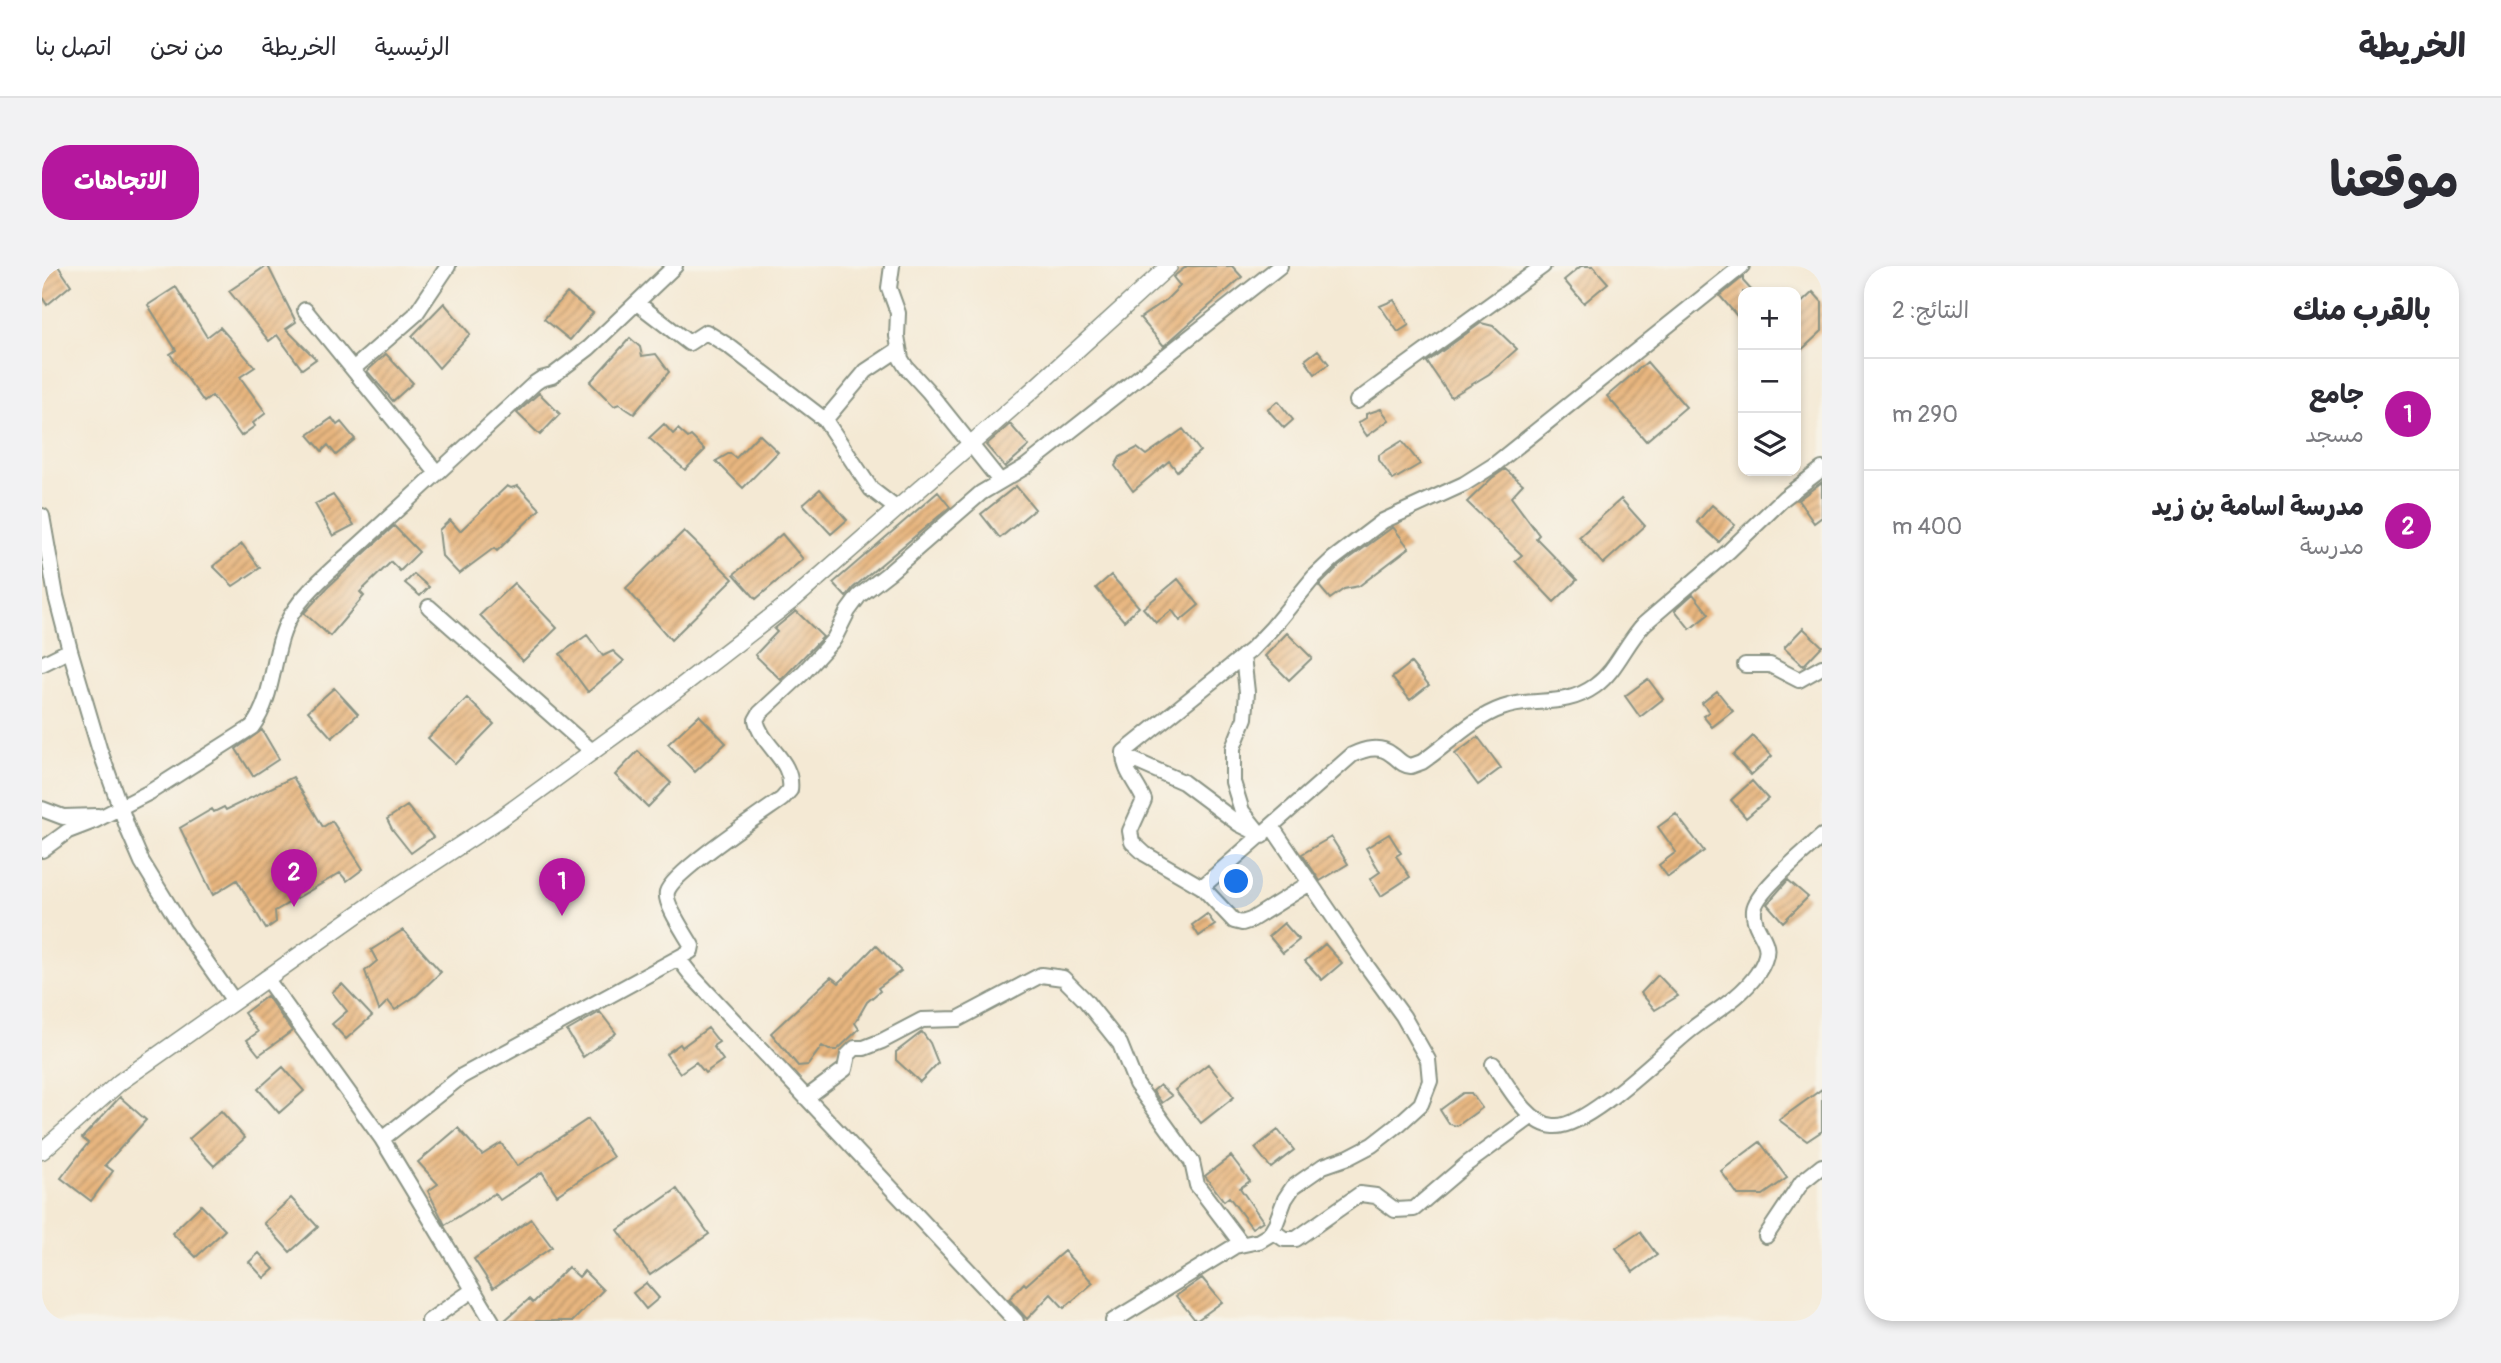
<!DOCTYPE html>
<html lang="ar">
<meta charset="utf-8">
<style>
:root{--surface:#fff;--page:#f2f2f3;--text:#2b2b33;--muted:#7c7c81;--line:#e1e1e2;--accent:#b5179e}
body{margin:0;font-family:Pangolin,"Playpen Sans Arabic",sans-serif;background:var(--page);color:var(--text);direction:rtl}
.controls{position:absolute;right:21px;top:21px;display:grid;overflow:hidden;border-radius:14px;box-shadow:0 4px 10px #0003}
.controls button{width:63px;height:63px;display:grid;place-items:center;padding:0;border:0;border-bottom:2px solid var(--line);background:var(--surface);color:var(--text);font:35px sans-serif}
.you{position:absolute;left:1195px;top:616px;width:24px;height:24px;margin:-18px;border:5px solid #fff;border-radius:50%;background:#1a73e8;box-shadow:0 0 0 10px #1a73e833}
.badge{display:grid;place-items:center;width:46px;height:46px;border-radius:50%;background:var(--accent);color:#fff;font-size:23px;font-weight:700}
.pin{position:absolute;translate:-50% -58px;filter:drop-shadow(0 2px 4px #0008)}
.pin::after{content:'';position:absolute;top:37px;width:24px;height:21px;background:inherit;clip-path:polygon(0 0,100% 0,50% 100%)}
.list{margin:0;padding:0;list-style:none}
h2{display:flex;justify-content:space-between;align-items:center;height:91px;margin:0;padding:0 28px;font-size:30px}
h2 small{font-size:23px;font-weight:400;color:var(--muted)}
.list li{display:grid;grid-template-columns:46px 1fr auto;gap:21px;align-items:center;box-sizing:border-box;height:112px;padding:0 28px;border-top:2px solid var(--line)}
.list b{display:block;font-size:26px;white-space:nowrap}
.list p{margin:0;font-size:23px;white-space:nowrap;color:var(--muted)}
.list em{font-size:23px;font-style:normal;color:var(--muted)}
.icon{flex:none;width:38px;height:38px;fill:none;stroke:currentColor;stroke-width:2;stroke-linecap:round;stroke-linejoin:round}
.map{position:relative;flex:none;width:1780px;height:1055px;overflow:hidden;direction:ltr;border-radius:28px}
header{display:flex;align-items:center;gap:42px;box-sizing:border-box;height:98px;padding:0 35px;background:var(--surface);border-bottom:2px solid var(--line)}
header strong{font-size:33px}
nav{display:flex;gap:38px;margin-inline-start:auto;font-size:24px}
.intro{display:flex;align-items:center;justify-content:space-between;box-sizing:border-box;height:168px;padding:0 42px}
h1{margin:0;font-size:49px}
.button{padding:18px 32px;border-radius:28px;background:var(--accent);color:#fff;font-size:24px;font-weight:700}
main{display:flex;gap:42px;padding:0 42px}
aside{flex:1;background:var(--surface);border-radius:28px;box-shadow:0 4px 10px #0003}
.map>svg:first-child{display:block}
</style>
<header>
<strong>الخريطة</strong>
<nav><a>الرئيسية</a><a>الخريطة</a><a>من نحن</a><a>اتصل بنا</a></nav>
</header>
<div class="intro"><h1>موقعنا</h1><a class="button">الاتجاهات</a></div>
<main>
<aside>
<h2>بالقرب منك<small>النتائج: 2</small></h2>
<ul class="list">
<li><span class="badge">1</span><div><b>جامع</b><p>مسجد</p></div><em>290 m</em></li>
<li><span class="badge">2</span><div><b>مدرسة اسامة بن زيد</b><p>مدرسة</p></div><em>400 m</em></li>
</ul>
</aside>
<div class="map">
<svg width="1780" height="1055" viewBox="0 0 1780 1055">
<defs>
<pattern id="building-hatch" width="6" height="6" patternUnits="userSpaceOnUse" patternTransform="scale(1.75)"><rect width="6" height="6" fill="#e8b67f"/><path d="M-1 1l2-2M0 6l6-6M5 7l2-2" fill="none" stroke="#bb9569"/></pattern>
</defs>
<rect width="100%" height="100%" fill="#f7f3e8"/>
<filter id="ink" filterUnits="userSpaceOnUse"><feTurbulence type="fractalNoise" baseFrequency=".0143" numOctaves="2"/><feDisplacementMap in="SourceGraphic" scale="14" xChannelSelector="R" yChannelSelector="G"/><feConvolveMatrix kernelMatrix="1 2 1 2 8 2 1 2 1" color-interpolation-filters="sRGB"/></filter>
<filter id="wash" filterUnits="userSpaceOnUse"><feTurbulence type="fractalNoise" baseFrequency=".00686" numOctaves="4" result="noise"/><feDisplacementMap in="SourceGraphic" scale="28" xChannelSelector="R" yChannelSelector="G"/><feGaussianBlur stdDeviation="1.57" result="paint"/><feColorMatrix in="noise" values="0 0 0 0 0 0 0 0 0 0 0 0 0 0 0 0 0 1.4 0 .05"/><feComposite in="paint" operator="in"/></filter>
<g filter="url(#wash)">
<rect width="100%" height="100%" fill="#f4e9d4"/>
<g id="blocks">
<!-- building -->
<path fill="url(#building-hatch)" d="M5 0H16L29 19 5 39 0 31V3Z
M224 0H226L254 56 244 63 274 93 260 103 235 69 227 75 187 25Z
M1145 0H1190L1200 11 1122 80 1098 52 1124 34 1138 20 1131 11Z
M1539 0H1551L1566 17 1542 37 1522 14Z
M1701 11V15L1711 26H1701V57L1678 30Z
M134 21 165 71 178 61 213 101 198 111 224 147 211 157 213 160 199 170 170 130 162 136 128 88 134 84 106 39Z
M1771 26 1780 36V65L1754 89V42Z
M525 27 551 47 528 74 502 53Z
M1352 34 1367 59 1356 66 1338 40Z
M402 37 428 68 397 102 370 70Z
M1439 57 1451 60 1475 83 1447 108 1409 131 1385 96Z
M588 72 598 81 600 90 614 88 627 106 592 148 577 138 572 140 548 116Z
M1276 84 1287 98 1273 108 1263 94Z
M344 88 371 117 351 135 325 105Z
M1605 96 1644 141 1604 175 1565 130Z
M497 127 518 148 498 169 475 147Z
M1236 135 1251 154 1242 162 1225 143Z
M1339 143 1347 154 1325 170 1316 157 1324 152V148Z
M290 152 295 159 299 156 313 173 294 189 286 179 280 185 266 169Z
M622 158 631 168 636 163 646 172 649 170 663 184 643 204 607 172Z
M968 158 987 180 963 201 944 179Z
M1141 163 1158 185 1135 205 1127 195 1091 225 1073 200 1078 191 1095 182 1104 189Z
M717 168 736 186 701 222 674 195 688 187 694 192Z
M1360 175 1378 198 1351 214 1337 194V189Z
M1463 203 1481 218 1469 231 1497 269 1494 272 1535 314 1512 336 1473 295 1480 289 1425 236 1450 212Z
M1780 216V251L1772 257 1756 234Z
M465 220 469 222 476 220 498 243 455 285 452 282 417 308 400 290 397 264 408 254 418 265Z
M974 220 993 243 958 272 939 248Z
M778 223 805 254 789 268 761 238Z
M896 226 908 241 811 322 804 331 791 317Z
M291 229 312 259 291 270 273 238Z
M1579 233 1603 260 1561 298 1537 271Z
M1670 239 1693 259 1677 276 1655 256Z
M352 260 377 286 358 305 349 296 318 326 322 330 288 370 262 347 286 321Z
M1351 261 1367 282 1317 320 1302 323 1288 333 1277 320 1297 300Z
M642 265 691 313 629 374 584 322Z
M740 268 761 293 714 333 692 308Z
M200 278 218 302 191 320 171 300Z
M372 308 387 321 378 330 363 317Z
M1069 309 1097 341 1082 355 1054 322Z
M1136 313 1157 339 1138 355 1130 344 1114 357 1101 342Z
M472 317 515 362 481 395 438 349Z
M1651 328 1667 348 1648 363 1633 344Z
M754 345 781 371 739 414 713 389 735 366 732 363Z
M1761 362 1780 380 1761 400 1742 382Z
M1245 367 1270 392 1247 414 1223 390Z
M545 369 561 390 571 385 582 395 546 426 518 388Z
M1369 397 1387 419 1368 434 1350 412Z
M1606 413 1621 433 1598 451 1583 430Z
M292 422 316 448 290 472 266 445Z
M1675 425 1691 445 1670 461 1661 450 1667 446 1660 437Z
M425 432 452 458 413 498 386 472Z
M657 449 684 477 653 506 626 478Z
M220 464 237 493 211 510 194 483Z
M1711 470 1730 490 1709 509 1691 489Z
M1436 471 1459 502 1436 519 1413 488Z
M596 485 629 517 606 541 573 509Z
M251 511 281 561 290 555 321 603 305 615 298 607 233 645 234 656 224 663 195 614 171 629 138 562 170 543 172 546 182 541 184 544Z
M1710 515 1726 533 1704 552 1689 534Z
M365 540 391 571 369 587 350 563 345 553Z
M1634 548 1662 585 1626 611 1617 599 1634 586 1616 561Z
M1347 568 1359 587 1354 590 1368 611 1339 630 1328 613 1338 606 1324 582Z
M1289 571 1306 598 1278 615 1260 588Z
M1746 614 1766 631 1741 656 1725 638Z
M1165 648 1173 659 1157 670 1150 659Z
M1242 657 1257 674 1241 687 1227 670Z
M361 664 399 706 375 729 353 744 346 735 337 744 323 705 335 695 329 684Z
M1283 678 1300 697 1280 714 1263 695Z
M834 679 859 705 836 722 838 725 825 736 813 757 817 763 795 784H787L780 780 766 799 756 800 729 767 789 711 797 717Z
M1616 709 1636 730 1613 744 1599 727Z
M300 718 330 750 304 773 290 758 305 745 290 726Z
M225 730 250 765 217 789 205 774 216 766 202 747Z
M558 746 574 767 541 791 525 765Z
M666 762 677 776 671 780 681 794 663 807 654 796 638 807 624 788 638 778 640 781Z
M880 766 888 777 896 797 878 816 854 794V786Z
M1166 798 1192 831 1159 857 1133 824Z
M241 801 262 825 237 847 216 823Z
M1118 819 1130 830 1120 837 1111 825Z
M1780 823V865L1765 875 1737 854Z
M1421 827H1429L1440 842 1415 860 1407 858 1398 844Z
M78 831 104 854 63 899 71 905 49 935 19 912 46 877 40 872Z
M179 845 203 872 172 900 147 873Z
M546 853 571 891 515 929 500 906 458 934 453 927 403 959 386 925 396 918 376 896 416 862 440 889 459 877 475 900Z
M1236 864 1252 884 1229 902 1213 882Z
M1718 876 1745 912 1721 929H1696L1679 905Z
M1189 890 1208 915 1198 922 1221 955 1210 962 1187 931 1182 935 1163 910Z
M635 923 667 968 608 1009 576 964Z
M249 932 276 961 248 986 222 957Z
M159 939 183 964 154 991 130 967Z
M489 953 510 981 451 1022 432 993Z
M1598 966 1615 989 1591 1006 1574 982Z
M1022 985 1051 1017 1022 1042 1009 1028 985 1053 967 1033 982 1017 984 1019Z
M217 987 232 1003 222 1012 207 996Z
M526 1001 537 1011 542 1005 561 1024 531 1055H462L487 1033 491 1037Z
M1160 1012 1180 1036 1154 1055 1134 1030Z
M604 1017 617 1032 604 1043 591 1027Z"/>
</g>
</g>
<g filter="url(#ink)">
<use href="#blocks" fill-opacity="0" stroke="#8a9384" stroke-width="2"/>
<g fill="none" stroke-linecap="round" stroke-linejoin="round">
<!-- minor casing -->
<g stroke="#8a9384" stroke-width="18">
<path id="minor" d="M850 0 847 22 856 47 855 70 859 93 864 101 886 125 958 215
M595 37 647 77 664 66 688 81 783 154 829 223 855 243
M263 44 395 207
M311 103 373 49 406 0
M1315 135 1501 0
M783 154 824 105 857 83
M0 250 14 330 28 384 57 482 87 566 100 596 141 663 192 735
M387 341 551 486
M1201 390 1205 426 1203 452 1191 482V516L1200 545 1220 570
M0 398 28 384
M1703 399H1728L1757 414 1780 401
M1082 490 1141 516 1197 558 1213 566
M0 543 21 551 56 550
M0 584 26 565 52 555 108 526 210 461C236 426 228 378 253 343 271 317 306 290 329 268 384 218 438 167 493 117L499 113 510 110 547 82 633 0
M1268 617 1209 654 1200 657 1192 655 1160 621 1103 588 1090 576 1088 565 1102 534C1095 517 1081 505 1082 486L1209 384 1230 362 1272 311 1291 293 1341 255 1422 218 1452 199 1700 0
M1160 621 1310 489C1322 483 1338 479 1349 488 1357 493 1359 499 1369 500L1380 496C1405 479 1431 452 1460 442 1492 430 1521 443 1553 420 1575 404 1583 378 1602 358L1687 285 1742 232 1780 203
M636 692 650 710 974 1055
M224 712 340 873 450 1055
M1451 798C1465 818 1486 859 1512 860 1544 863 1620 787 1646 766 1668 748 1698 733 1715 708 1739 673 1710 671 1712 644 1713 626 1765 584 1780 570
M764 832 803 803 806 789 813 782H822L840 775 880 754 916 753 999 709 1021 712 1043 734 1078 778 1094 818 1150 896 1155 919 1199 977
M340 873 420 810 649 685 650 680C644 669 622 638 625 626 630 607 719 548 740 533L748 524C752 494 720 481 714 454L718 447 761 407 792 373 806 345 817 330 848 306 939 227 983 201 1238 0
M1231 965 1242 973H1254L1318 928 1334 930 1353 944 1372 943 1426 897 1489 851
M1724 970 1760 916 1780 900
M387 1055 431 1024
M1071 1055 1193 980 1217 975 1227 969 1234 957 1243 933 1251 921 1281 900 1307 891 1330 879 1357 858 1379 838 1388 815 1386 794 1361 750 1324 699 1230 561"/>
</g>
<!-- tertiary casing -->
<g stroke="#8a9384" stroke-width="19">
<path id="tertiary" d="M0 885 78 816 347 626 458 553 628 429 752 333 994 121 1127 0"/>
</g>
<!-- minor -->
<use href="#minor" stroke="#fff" stroke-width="14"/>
<!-- tertiary -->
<use href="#tertiary" stroke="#fff" stroke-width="16"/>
</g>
</g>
</svg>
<div class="controls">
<button>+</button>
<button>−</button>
<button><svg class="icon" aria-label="layers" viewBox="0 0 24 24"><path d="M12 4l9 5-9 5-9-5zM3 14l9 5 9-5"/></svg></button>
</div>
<div class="you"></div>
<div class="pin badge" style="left:520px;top:650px">1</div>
<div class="pin badge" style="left:252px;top:641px">2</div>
</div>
</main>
